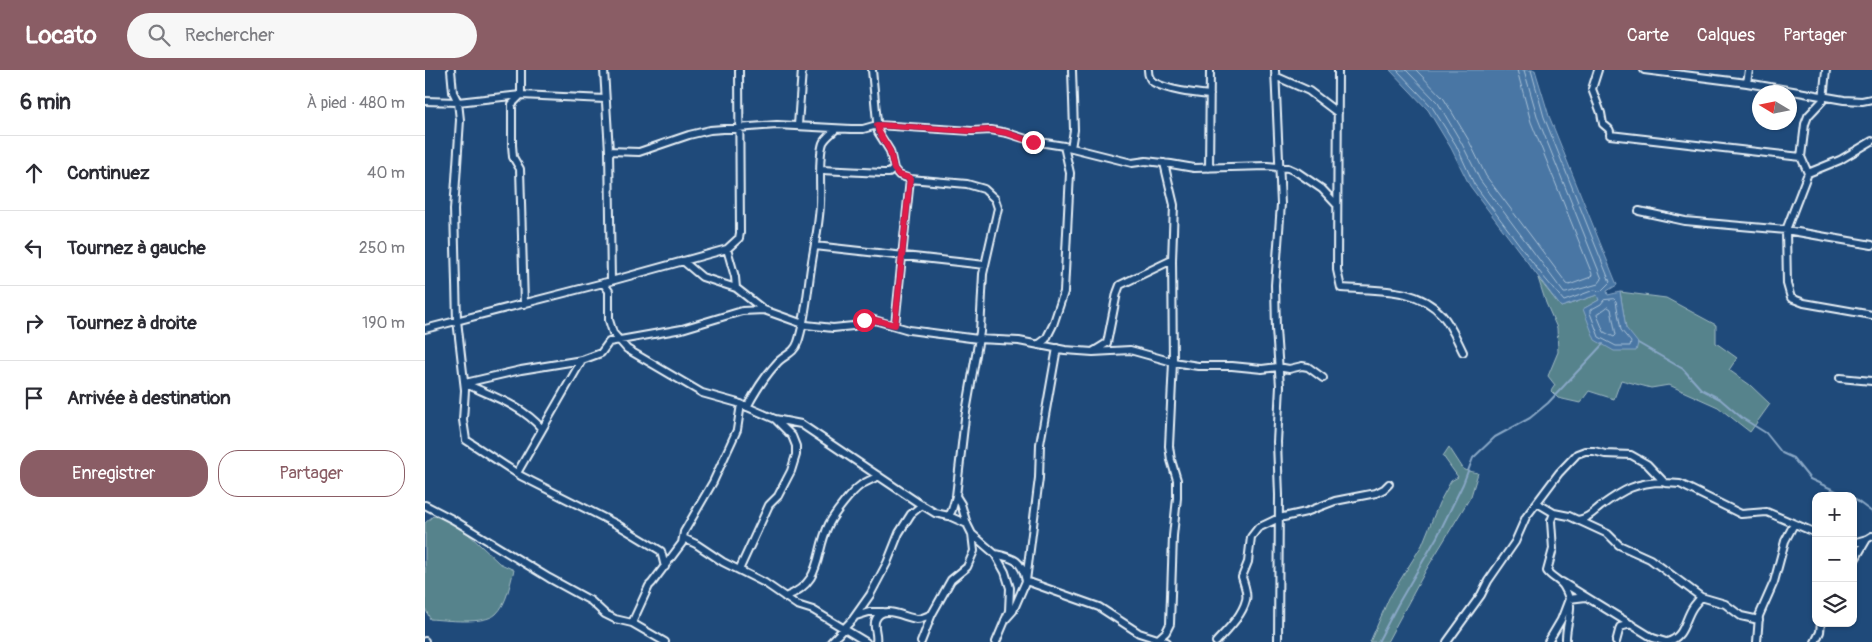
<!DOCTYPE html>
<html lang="fr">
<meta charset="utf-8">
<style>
:root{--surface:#fff;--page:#f7f7f7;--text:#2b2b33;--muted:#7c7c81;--line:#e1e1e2;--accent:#8a5d65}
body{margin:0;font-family:Pangolin,sans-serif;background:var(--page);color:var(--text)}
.controls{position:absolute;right:15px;bottom:15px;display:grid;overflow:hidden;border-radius:10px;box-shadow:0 1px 4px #0004}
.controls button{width:45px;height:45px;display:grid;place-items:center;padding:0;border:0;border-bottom:1px solid var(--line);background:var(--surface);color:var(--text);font:25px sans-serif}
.compass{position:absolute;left:1327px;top:15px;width:45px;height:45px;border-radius:50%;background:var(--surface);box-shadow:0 1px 4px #0004;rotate:280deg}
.stop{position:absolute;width:15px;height:15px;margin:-11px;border:4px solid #e11d48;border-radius:50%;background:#fff}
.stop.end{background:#e11d48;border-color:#fff;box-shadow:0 1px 5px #0008}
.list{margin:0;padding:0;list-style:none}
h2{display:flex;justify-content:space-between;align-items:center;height:65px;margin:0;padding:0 20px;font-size:21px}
h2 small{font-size:16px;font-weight:400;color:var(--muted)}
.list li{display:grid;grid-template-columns:32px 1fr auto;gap:15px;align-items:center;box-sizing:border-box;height:75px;padding:0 20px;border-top:1px solid var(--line)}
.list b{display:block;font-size:19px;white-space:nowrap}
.list em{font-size:16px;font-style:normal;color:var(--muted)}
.actions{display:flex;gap:10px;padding:15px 20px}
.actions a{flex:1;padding:11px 0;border:1px solid var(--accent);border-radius:20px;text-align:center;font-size:18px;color:var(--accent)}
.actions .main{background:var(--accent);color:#fff}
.icon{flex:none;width:28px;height:28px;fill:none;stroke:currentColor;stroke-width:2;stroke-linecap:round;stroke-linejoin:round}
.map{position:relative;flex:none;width:1447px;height:572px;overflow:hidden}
header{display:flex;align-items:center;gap:30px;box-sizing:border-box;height:70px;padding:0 25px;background:var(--accent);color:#fff}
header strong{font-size:24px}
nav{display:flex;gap:28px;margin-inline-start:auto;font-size:18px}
.search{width:350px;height:45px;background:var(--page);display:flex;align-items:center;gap:12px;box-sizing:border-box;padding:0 18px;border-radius:28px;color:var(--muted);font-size:19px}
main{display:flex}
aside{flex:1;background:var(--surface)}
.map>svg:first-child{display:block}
</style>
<header>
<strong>Locato</strong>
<div class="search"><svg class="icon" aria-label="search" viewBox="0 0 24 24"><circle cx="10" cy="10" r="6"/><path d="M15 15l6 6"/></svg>Rechercher</div>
<nav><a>Carte</a><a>Calques</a><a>Partager</a></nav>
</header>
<main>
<aside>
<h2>6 min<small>À pied · 480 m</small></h2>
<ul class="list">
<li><svg class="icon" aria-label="ahead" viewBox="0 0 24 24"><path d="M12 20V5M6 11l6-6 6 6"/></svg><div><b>Continuez</b></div><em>40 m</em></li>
<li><svg class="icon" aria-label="left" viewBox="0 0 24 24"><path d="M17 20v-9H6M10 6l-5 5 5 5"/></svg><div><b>Tournez à gauche</b></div><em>250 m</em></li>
<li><svg class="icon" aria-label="right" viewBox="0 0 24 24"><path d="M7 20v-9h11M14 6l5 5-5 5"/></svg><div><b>Tournez à droite</b></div><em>190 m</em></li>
<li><svg class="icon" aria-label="arrive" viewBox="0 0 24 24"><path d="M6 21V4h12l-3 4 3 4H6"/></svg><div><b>Arrivée à destination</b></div></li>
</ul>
<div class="actions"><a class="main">Enregistrer</a><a>Partager</a></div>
</aside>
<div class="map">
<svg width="1447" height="572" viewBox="0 0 1447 572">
<rect width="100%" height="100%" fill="#1f4a7a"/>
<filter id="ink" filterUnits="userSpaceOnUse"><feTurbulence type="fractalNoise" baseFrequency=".02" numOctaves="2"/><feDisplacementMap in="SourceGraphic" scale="10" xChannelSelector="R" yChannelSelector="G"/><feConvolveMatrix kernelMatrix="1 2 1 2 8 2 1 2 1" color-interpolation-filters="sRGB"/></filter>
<g filter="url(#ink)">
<!-- green -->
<path fill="#57838c" stroke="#a0bac2" d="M1113 208 1136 237 1172 225 1174 230 1158 239 1201 258 1195 222 1241 228 1291 255V273L1312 288 1304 300 1325 315 1345 334 1325 362 1293 337 1244 315 1226 318 1196 310 1189 329 1164 321 1155 333 1133 328 1126 321 1130 315 1123 306 1133 282 1132 258 1121 233Z
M1024 377 1039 400 1053 403 1046 426 1001 500 962 572H945L964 528 997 475 1014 433 1026 411 1033 407 1018 386Z
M8 446 19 448 36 457 74 493 89 500C85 513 82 534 71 544 59 555 21 550 5 549L0 538V453Z"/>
<!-- water -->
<path fill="#4876a4" stroke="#88a7c6" d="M965 0H1110L1124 46 1192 215 1182 221 1183 225 1195 222 1201 258 1213 273 1211 281H1189L1170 270 1158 239 1174 230 1172 225 1136 237 1045 116 1026 78 1003 40Z"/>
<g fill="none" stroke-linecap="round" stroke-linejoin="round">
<!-- shore -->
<path stroke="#a8c0d6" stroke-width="1" d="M972 0 1007 37 1031 75 1049 114 1117 205 1139 231 1169 220 1176 221 1185 212 1119 47 1106 0
M981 0 1013 33 1036 72 1055 110 1139 223H1141L1173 214 1177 209 1113 49 1099 0
M991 0 1019 29 1043 69 1061 106 1142 214 1144 215 1166 207 1167 204 1106 52 1092 0
M1189 229 1191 231 1196 260 1206 272 1205 276H1191L1174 267 1165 243V240L1176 234 1179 230Z
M1183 237 1186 239 1191 265 1189 267 1179 262 1172 245Z"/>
<!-- stream -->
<path stroke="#88a7c6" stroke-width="2" d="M1213 273 1258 299 1276 319 1295 329 1317 348 1341 363 1357 383 1368 388 1385 409 1422 426
M1428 428 1447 442
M953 572 973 534 1012 467 1038 414 1048 388 1070 367 1105 348 1123 333 1178 274"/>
<!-- street casing -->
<g stroke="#e8f1f8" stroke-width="10">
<path id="street" d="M26 0 28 22 33 32 35 50 29 140 32 250 40 320 38 350 41 370 96 406 193 455 236 481 240 497
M96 0V25L87 34V75L88 87 95 99 99 234
M179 0 184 81 186 211
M447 0 453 62 465 81 469 99 474 105 485 109 542 114 559 119 570 129 573 138 558 204 555 262 540 348 531 426 527 440 524 446
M723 0C723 5 725 11 730 13 746 21 767 23 785 25
M850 0 856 134 850 215 851 259 855 316 852 372 854 425 853 572
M913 0 912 200 916 218C950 221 992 216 1017 245 1026 255 1032 270 1038 282
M1173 0 1167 19 1176 43 1178 54C1182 58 1186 58 1185 65L1376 87
M1219 0 1322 13 1419 30 1437 31 1447 29
M1401 0 1398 30 1383 46 1380 54 1376 87 1383 103 1361 160 1362 214 1366 228 1379 233 1447 245
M850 6 884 21 913 43
M1322 13 1324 0
M0 31 33 32 96 25 180 29
M373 55 377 0
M646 78 649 60 647 0
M184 81 214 82 264 65 285 60 352 55 426 59H438L452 55 547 61 566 60 582 63 608 71 639 76 707 93 721 91 746 94 769 98 842 96 863 98 872 102 897 119 912 135
M784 98 785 0
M396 100 458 103H464L469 99
M1383 103 1415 90 1447 71
M1214 141 1260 151 1361 160 1447 175
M390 176 560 195
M302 179 310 207 311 218
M258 191 277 207 311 218 339 240 381 255 408 258 428 256 446 249 484 260 553 269 594 271 640 280 668 282 705 280 748 292 773 296H807L837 299 853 297 864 299 877 296 883 297 898 308
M178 213 184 221V250L188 263 202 279 277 323 313 333 350 349 376 354 492 432 510 443 524 446 542 454
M470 255 485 109
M0 259 186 211 302 179 314 168 315 163 314 0
M613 275 621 269 628 255 639 222 645 103 639 76
M669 281 682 273 692 223 695 215 747 190
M1415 308 1447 311
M40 313 96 300 157 290
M41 314C67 326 98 336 117 359
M322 337C330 322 340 306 352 293 359 285 369 284 373 272 380 251 382 227 385 205 388 181 394 158 395 134 396 117 393 87 398 73 400 68 407 63 411 59
M92 403 157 290 176 283 184 272 257 259 317 241 339 240
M1112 433 1129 443 1144 446 1183 464 1194 475 1225 489 1276 527 1300 534 1316 546 1334 550
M0 435 27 449 124 508 166 531 180 544 190 549 207 553 240 572
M1129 443 1126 451 1128 479 1122 501C1127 508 1135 510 1139 517 1152 539 1140 550 1141 572
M1153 450C1165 447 1167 443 1176 436 1198 420 1211 412 1239 412
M547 464 570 484 580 502 585 518 584 541 571 572
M258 468 271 474 298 492 340 513 372 535 388 540 441 572
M1428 473 1442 469
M570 484C589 488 597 490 601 511L674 537 714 563 742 572
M1428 493 1442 469 1447 466
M314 500 344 435 353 426 366 401 371 385V376L367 366 351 350
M1137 512 1228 568 1241 572
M360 527C399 512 389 484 404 454 410 443 426 422 436 415 442 411 448 409 454 406
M431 546 444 542H458
M580 550 588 541 601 511 614 408 615 374 632 278
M207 553 224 516 227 513 257 473 259 462 288 412 312 360 316 334
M0 571V572
M406 572 428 549 445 525 462 493 474 463 486 444 497 435
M451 572C453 563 447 556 451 549 458 534 480 548 492 549 497 549 502 546 507 544L526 510 542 497 549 481 547 464 542 454 536 434 531 426
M496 572 507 544
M730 572 741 562 745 554 748 466 752 428V410L746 390 744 376 748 292 747 190 749 135 739 93
M791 572C802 560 817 546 821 530 823 523 819 514 817 507L823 492 826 467 833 458 854 448 881 442 910 431 951 423 959 419 964 414
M1022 572 1056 525 1063 511 1090 472 1101 447 1134 403 1152 384 1160 381H1169L1180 384 1206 385 1222 394 1240 413 1255 414 1316 444 1342 442 1391 463
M1123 572 1136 550 1144 529 1161 527
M1191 572 1195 557 1206 554
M1242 572C1260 567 1259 550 1268 537 1270 534 1274 530 1276 527
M1332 572 1334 546 1349 512 1360 471 1369 454
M1390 572 1395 562 1396 553"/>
</g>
<!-- street -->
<use href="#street" stroke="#1f4a7a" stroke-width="6"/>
</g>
</g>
<g fill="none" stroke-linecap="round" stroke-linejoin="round" filter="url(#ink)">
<!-- route -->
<path stroke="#e11d48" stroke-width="6" d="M439 250 446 249 470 255 485 108 474 105 469 99 465 81 454 62 452 55 546 61 566 60 582 63 608 72"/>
</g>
</svg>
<div class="controls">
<button>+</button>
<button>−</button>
<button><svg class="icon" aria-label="layers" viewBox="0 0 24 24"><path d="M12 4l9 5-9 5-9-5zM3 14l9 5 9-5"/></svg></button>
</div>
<svg class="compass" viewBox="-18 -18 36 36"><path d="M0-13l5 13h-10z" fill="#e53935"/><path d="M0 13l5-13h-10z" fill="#7c7c81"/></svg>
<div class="stop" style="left:439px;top:250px"></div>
<div class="stop end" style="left:608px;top:72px"></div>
</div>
</main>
